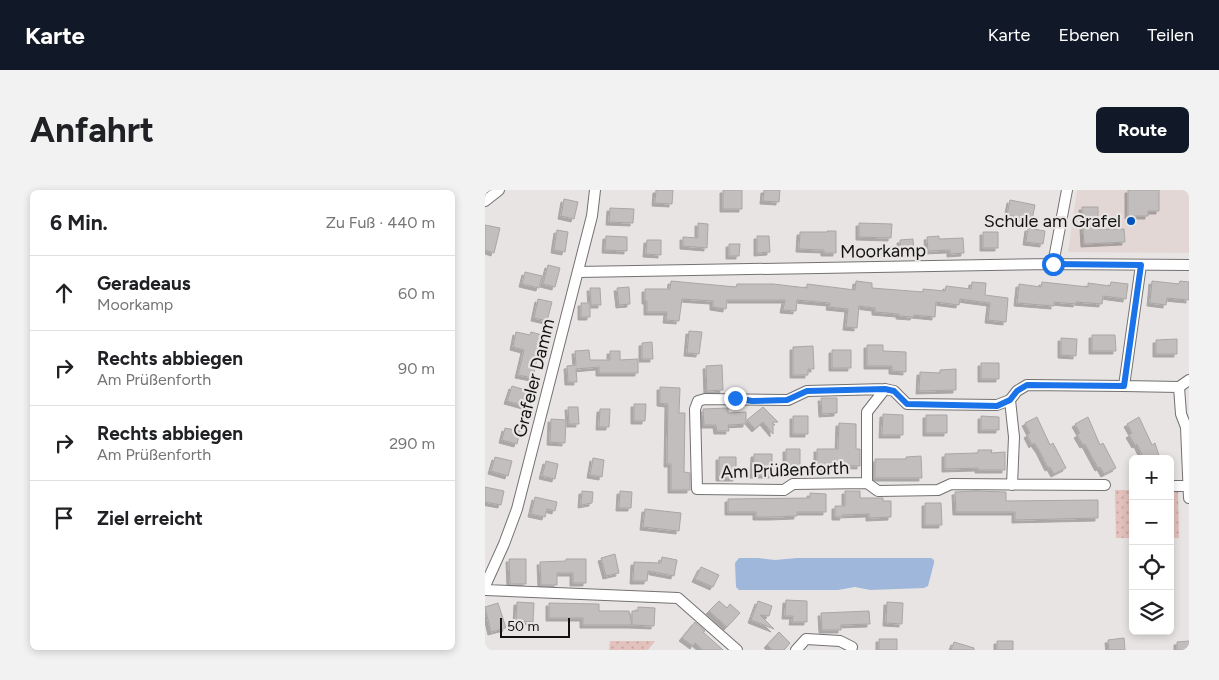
<!DOCTYPE html>
<html lang="de">
<meta charset="utf-8">
<style>
:root{--surface:#fff;--page:#f2f2f2;--text:#202124;--muted:#757577;--line:#e0e0e0;--accent:#111827}
body{margin:0;font-family:Figtree,sans-serif;background:var(--page);color:var(--text)}
.controls{position:absolute;right:15px;bottom:15px;display:grid;overflow:hidden;border-radius:8px;box-shadow:0 2px 8px #0003}
.controls button{width:45px;height:45px;display:grid;place-items:center;padding:0;border:0;border-bottom:1px solid var(--line);background:var(--surface);color:var(--text);font:25px sans-serif}
.scale{position:absolute;left:15px;bottom:12px;width:70px;box-sizing:border-box;padding-left:5px;border:2px solid #121111;border-top:0;font-size:14px;line-height:18px;white-space:nowrap;color:#121111;-webkit-text-stroke:4px #e7e4e3;paint-order:stroke}
.stop{position:absolute;width:15px;height:15px;margin:-11px;border:4px solid #1a73e8;border-radius:50%;background:#fff}
.stop.end{background:#1a73e8;border-color:#fff;box-shadow:0 1px 5px #0008}
.list{margin:0;padding:0;list-style:none}
h2{display:flex;justify-content:space-between;align-items:center;height:65px;margin:0;padding:0 20px;font-size:21px}
h2 small{font-size:16px;font-weight:400;color:var(--muted)}
.list li{display:grid;grid-template-columns:32px 1fr auto;gap:15px;align-items:center;box-sizing:border-box;height:75px;padding:0 20px;border-top:1px solid var(--line)}
.list b{display:block;font-size:19px;white-space:nowrap}
.list p{margin:0;font-size:16px;white-space:nowrap;color:var(--muted)}
.list em{font-size:16px;font-style:normal;color:var(--muted)}
.icon{flex:none;width:28px;height:28px;fill:none;stroke:currentColor;stroke-width:2;stroke-linecap:round;stroke-linejoin:round}
.map{position:relative;flex:none;width:704px;height:460px;overflow:hidden;border-radius:8px}
header{display:flex;align-items:center;gap:30px;box-sizing:border-box;height:70px;padding:0 25px;background:var(--accent);color:#fff}
header strong{font-size:24px}
nav{display:flex;gap:28px;margin-inline-start:auto;font-size:18px}
.intro{display:flex;align-items:center;justify-content:space-between;box-sizing:border-box;height:120px;padding:0 30px}
h1{margin:0;font-size:35px}
.button{padding:12px 22px;border-radius:8px;background:var(--accent);color:#fff;font-size:18px;font-weight:700}
main{display:flex;gap:30px;padding:0 30px}
aside{flex:1;background:var(--surface);border-radius:8px;box-shadow:0 2px 8px #0003}
.map>svg:first-child{display:block}
</style>
<header>
<strong>Karte</strong>
<nav><a>Karte</a><a>Ebenen</a><a>Teilen</a></nav>
</header>
<div class="intro"><h1>Anfahrt</h1><a class="button">Route</a></div>
<main>
<aside>
<h2>6 Min.<small>Zu Fuß · 440 m</small></h2>
<ul class="list">
<li><svg class="icon" aria-label="ahead" viewBox="0 0 24 24"><path d="M12 20V5M6 11l6-6 6 6"/></svg><div><b>Geradeaus</b><p>Moorkamp</p></div><em>60 m</em></li>
<li><svg class="icon" aria-label="right" viewBox="0 0 24 24"><path d="M7 20v-9h11M14 6l5 5-5 5"/></svg><div><b>Rechts abbiegen</b><p>Am Prüßenforth</p></div><em>90 m</em></li>
<li><svg class="icon" aria-label="right" viewBox="0 0 24 24"><path d="M7 20v-9h11M14 6l5 5-5 5"/></svg><div><b>Rechts abbiegen</b><p>Am Prüßenforth</p></div><em>290 m</em></li>
<li><svg class="icon" aria-label="arrive" viewBox="0 0 24 24"><path d="M6 21V4h12l-3 4 3 4H6"/></svg><div><b>Ziel erreicht</b></div></li>
</ul>
</aside>
<div class="map">
<svg width="704" height="460" viewBox="0 0 704 460">
<defs>
<pattern id="park-dots" width="8" height="8" patternUnits="userSpaceOnUse" patternTransform="scale(1.25)"><rect width="8" height="8" fill="#e3c1bc"/><path d="M2 2h.1M6 6h.1" fill="none" stroke="#c2a5a1" stroke-width="1.8" stroke-linecap="round"/></pattern>
<filter id="shadow"><feDropShadow dx="-3" dy="3" stdDeviation="0" flood-color="#0004"/></filter>
</defs>
<rect width="100%" height="100%" fill="#e7e4e3"/>
<!-- built -->
<path fill="#e3d7d5" d="M592 0H704V63L583 62Z"/>
<!-- park -->
<path fill="url(#park-dots)" d="M630 300H648V348H631Z
M685 300H693L694 348H685Z
M125 451H170L163 460H124Z"/>
<!-- water -->
<path fill="#9eb7db" d="M254 368H273L290 370 312 368H446L449 370V373L443 396 439 398 385 400 370 397 353 400H254L251 397 250 373Z"/>
<!-- building -->
<path fill="#c2bebe" stroke="#a9a6a5" filter="url(#shadow)" d="M171 0H188L187 14 170 13Z
M238 0H257V19H238Z
M279 0H295L294 12 278 11Z
M643 0H674V21H663V26H643Z
M79 9 93 12 89 29 76 26Z
M525 10 550 15 547 30 522 25Z
M597 17H613V39H639L640 52 599 54Z
M125 18 149 19 148 33 124 32Z
M213 33 223 34 222 58 198 56V47L213 48Z
M374 33 407 34 406 48 374 47Z
M0 35 15 38 9 63 0 60Z
M543 38 560 41 558 54 541 52Z
M72 40 83 42 80 62 69 60Z
M342 41H351V63H339V60L314 59 315 42H342Z
M498 42H513V58H498Z
M121 46 142 47V61L120 60Z
M272 46H284L285 62 272 63Z
M454 46V49L478 48 479 63 465 64V60L443 61 442 47Z
M428 49 429 63 416 64 415 50Z
M162 50H176V65L161 64Z
M244 54H255L254 66H244Z
M63 75 75 78 70 97 58 94Z
M40 82 57 86 54 98 37 94Z
M186 91 251 97 252 94H288L322 98V94L370 100 371 91 387 93V98L438 102V99L460 101 461 96 486 99 487 92 501 93 500 105 523 108 521 132 503 130 505 113 475 109 474 115 451 112 450 127 429 125 428 127 414 126V124L390 122V118L374 116 372 138 361 137 363 119 344 117 345 113 312 110 311 121 298 120 300 110H242L241 119 228 117V111L197 109 194 131 181 130 182 122H162V111H160V99H185Z
M667 91 694 94 695 91 704 92V110L682 108 681 115 665 113Z
M557 92 603 97V93L625 96 626 92 643 94 641 109 618 106 617 114 591 112V114L569 112V116L532 113 534 94 556 97Z
M144 97 145 114 134 115 132 98Z
M105 98H115L116 115H106Z
M53 109 67 112 62 131 49 128Z
M96 113H105V127H96Z
M204 141 217 142 214 164 202 163Z
M31 142 45 145 46 142 57 145 48 188 33 185 39 160 28 157Z
M607 145H630L631 161H607Z
M576 148 592 149 591 166 576 165Z
M692 149V164H671V150Z
M167 152 168 169H157V153Z
M382 155H398V161L421 162V182L407 181V176H382Z
M328 156 329 179H323V185H308V157Z
M104 160 105 170H125V161H135V170L153 169V183H114V177L91 179 92 192H83L82 176 91 175 90 161Z
M347 160H366V178H347Z
M496 173H514V189H496Z
M237 175 238 200 222 201 221 176Z
M471 179V200L434 201 435 182 455 183V180Z
M27 196 44 201 40 216 22 211Z
M175 197 195 198 194 223H200L199 282 205 283V300H186V274H182L183 214 175 213Z
M336 208H352V223L337 224Z
M149 214H161L160 231H149Z
M83 217H93L94 234H84Z
M278 217 293 232H288V244L278 232 270 239 262 230Z
M243 218V223L261 222V234L243 235 244 241H232L231 235H219L218 219Z
M115 219H125L124 237H114Z
M398 224 418 225V245H397Z
M441 225H462V243H441Z
M308 226H323V244H308Z
M496 226 514 227V240H496Z
M552 227 565 255 568 253 581 278 569 284 565 277 563 278 554 260 549 253 547 255 542 245 545 243 540 233Z
M603 227 615 255 618 253 631 278 619 284 615 277 613 278 600 254 598 255 592 245 595 243 590 234Z
M654 227 667 255 670 253 675 269H659L652 254 650 255 644 245 647 243 642 234Z
M66 229 81 230 80 253 65 252Z
M354 233 371 234V259H375V276L348 275V279H332V259H353Z
M20 238 35 241 32 254 17 250Z
M301 259H315V279H301Z
M493 260H507L506 263 520 262V280H493V278L460 279V264L493 263Z
M269 264H287V285H268Z
M436 266 437 288H390V269H421V267Z
M10 267 27 271 23 286 6 281Z
M234 267H251V288H234Z
M108 268 119 270 117 287 105 285Z
M61 271 73 274 70 289 57 286Z
M0 297 19 301 16 315 0 312Z
M97 301 108 302 107 313 96 315Z
M135 301 147 302 146 318H134Z
M360 301H375V308H398V311H406V327L384 328V324L357 325 358 327H350V316H360Z
M491 301 521 302V311L613 310V328L530 330V322H471L470 302Z
M325 303 341 304V322H312V326L288 327H271V322H243V309L325 308Z
M50 307 72 312 70 321 62 319 60 327 46 324Z
M440 313H456L457 335H440Z
M160 319 196 323 194 341 158 337Z
M130 364 134 383 121 386 116 368Z
M177 367 192 370 189 386 163 381 162 391H148L149 372 176 373Z
M24 369H41V394H25Z
M81 369H101V393H88V383H72V395H56L55 372 81 371Z
M216 377 234 385 228 397 210 389Z
M301 410 322 411V432H307L308 426H300Z
M234 411 242 418 245 414 255 423 242 437 224 421Z
M273 411 287 416 284 426 275 425 289 439 266 430Z
M32 412 49 413 48 432 31 431Z
M402 412 418 413 417 434 401 433Z
M13 413 21 438 6 442 0 417Z
M64 413 114 414V421H144L147 435H98V428H64Z
M153 417 170 418 169 436 147 435V421H153Z
M384 421 385 434 356 435V440H337L336 423Z
M210 432 220 441 218 442 238 460H218L210 453 208 456 197 448Z
M294 442 305 453 299 460H288L282 455Z
M639 448 640 460H624L623 450Z
M394 449H412V460H394Z
M512 451H528V460H512Z
M704 451V460H692V452Z
M469 452 489 458V460H466Z"/>
<g fill="none" stroke-linecap="round" stroke-linejoin="round">
<!-- minor casing -->
<g stroke="#747171" stroke-width="12">
<path id="minor" d="M0 11 14 0
M568 74 582 0
M93 82 568 74 704 75
M639 196 694 197 704 190
M694 197 696 224 701 237 704 308
M525 210 529 247 527 295
M382 293V222L400 199
M620 295 466 294 453 300 393 301 382 293 308 294 299 300 212 299 210 219 213 211 220 209 303 210 322 201 400 199 409 201 422 214 512 215 525 210 532 201 542 195 639 196 656 75
M685 296H702
M0 396 19 354 32 319 107 26 110 0
M0 400 193 408 252 460
M311 460 321 449 355 451 367 457"/>
</g>
<!-- minor -->
<use href="#minor" stroke="#fff" stroke-width="10"/>
</g>
<g fill="none" stroke-linecap="round" stroke-linejoin="round">
<!-- route -->
<path stroke="#1a73e8" stroke-width="6" d="M250 208 267 211 302 210 322 201 400 199 409 201 422 214 512 216 525 210 532 201 542 195 639 196 656 75 568 74"/>
</g>
<!-- markers -->
<circle fill="#0053bc" stroke="#e7e4e3" stroke-width="2" cx="646" cy="31" r="5"/>
<g text-anchor="middle" stroke-width="4.5" stroke-linejoin="round" paint-order="stroke">
<!-- poi labels -->
<g font-size="18" fill="#121111" stroke="#e7e4e3" text-anchor="end">
<text x="636" y="37">Schule am Grafel</text>
</g>
<!-- street labels -->
<g font-size="18" fill="#121111" stroke="#e7e4e3">
<text transform="translate(398 61) rotate(-1)" y="6">Moorkamp</text>
<text transform="translate(49 188) rotate(-76)" y="6">Grafeler Damm</text>
<text transform="translate(300 280) rotate(-2)" y="6">Am Prüßenforth</text>
</g>
</g>
</svg>
<div class="controls">
<button>+</button>
<button>−</button>
<button><svg class="icon" aria-label="locate" viewBox="0 0 24 24"><circle cx="12" cy="12" r="6"/><path d="M12 2v4M12 18v4M2 12h4M18 12h4"/></svg></button>
<button><svg class="icon" aria-label="layers" viewBox="0 0 24 24"><path d="M12 4l9 5-9 5-9-5zM3 14l9 5 9-5"/></svg></button>
</div>
<div class="scale">50 m</div>
<div class="stop" style="left:568px;top:74px"></div>
<div class="stop end" style="left:250px;top:208px"></div>
</div>
</main>
